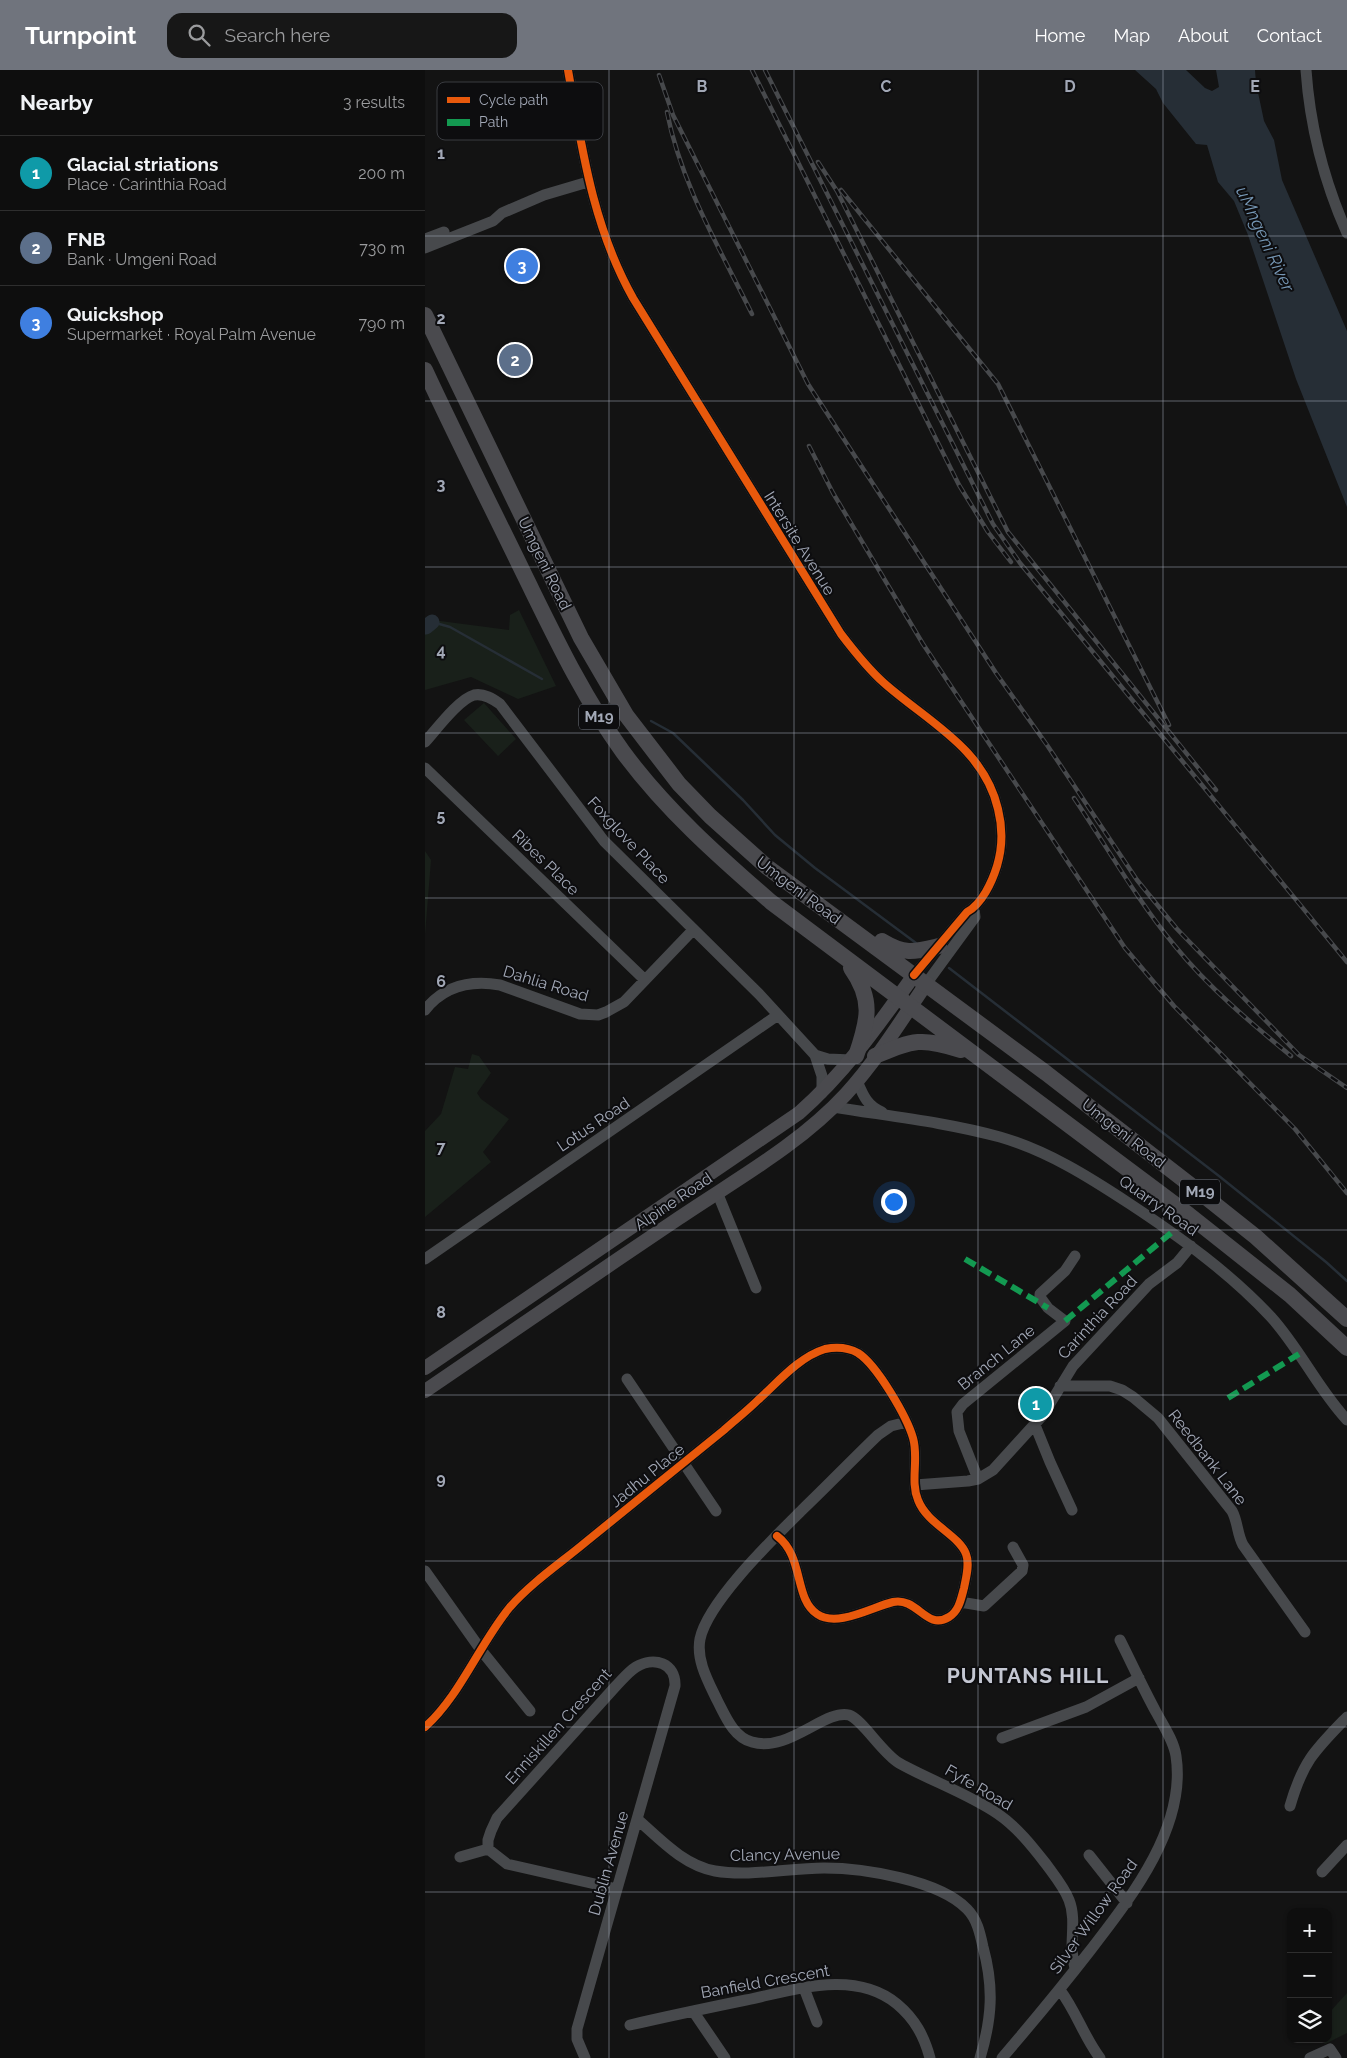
<!DOCTYPE html>
<meta charset="utf-8">
<style>
:root{--surface:#0e0e0e;--page:#171717;--text:#f1f3f6;--muted:#9b9c9e;--line:#2e2e2e;--accent:#70747d}
body{margin:0;font-family:Raleway,sans-serif;background:var(--page);color:var(--text)}
.controls{position:absolute;right:15px;bottom:15px;display:grid;overflow:hidden;border-radius:10px;box-shadow:0 1px 4px #0004}
.controls button{width:45px;height:45px;display:grid;place-items:center;padding:0;border:0;border-bottom:1px solid var(--line);background:var(--surface);color:var(--text);font:25px sans-serif}
.you{position:absolute;left:468px;top:1131px;width:18px;height:18px;margin:-12px;border:4px solid #fff;border-radius:50%;background:#1a73e8;box-shadow:0 0 0 8px #1a73e833}
.badge{display:grid;place-items:center;width:32px;height:32px;border-radius:50%;background:var(--accent);color:#fff;font-size:16px;font-weight:700}
.pin{position:absolute;translate:-50% -50%;border:2px solid #fff;box-shadow:0 1px 5px #0006}
.list{margin:0;padding:0;list-style:none}
h2{display:flex;justify-content:space-between;align-items:center;height:65px;margin:0;padding:0 20px;font-size:21px}
h2 small{font-size:16px;font-weight:400;color:var(--muted)}
.list li{display:grid;grid-template-columns:32px 1fr auto;gap:15px;align-items:center;box-sizing:border-box;height:75px;padding:0 20px;border-top:1px solid var(--line)}
.list b{display:block;font-size:19px;white-space:nowrap}
.list p{margin:0;font-size:16px;white-space:nowrap;color:var(--muted)}
.list em{font-size:16px;font-style:normal;color:var(--muted)}
.icon{flex:none;width:28px;height:28px;fill:none;stroke:currentColor;stroke-width:2;stroke-linecap:round;stroke-linejoin:round}
.map{position:relative;flex:none;width:922px;height:1988px;overflow:hidden}
header{display:flex;align-items:center;gap:30px;box-sizing:border-box;height:70px;padding:0 25px;background:var(--accent);color:#fff}
header strong{font-size:24px}
nav{display:flex;gap:28px;margin-inline-start:auto;font-size:18px}
.search{width:350px;height:45px;background:var(--page);display:flex;align-items:center;gap:12px;box-sizing:border-box;padding:0 18px;border-radius:15px;color:var(--muted);font-size:19px}
main{display:flex}
aside{flex:1;background:var(--surface)}
.map>svg:first-child{display:block}
</style>
<header>
<strong>Turnpoint</strong>
<div class="search"><svg class="icon" aria-label="search" viewBox="0 0 24 24"><circle cx="10" cy="10" r="6"/><path d="M15 15l6 6"/></svg>Search here</div>
<nav><a>Home</a><a>Map</a><a>About</a><a>Contact</a></nav>
</header>
<main>
<aside>
<h2>Nearby<small>3 results</small></h2>
<ul class="list">
<li><span class="badge" style="background:#0f9aa8">1</span><div><b>Glacial striations</b><p>Place · Carinthia Road</p></div><em>200 m</em></li>
<li><span class="badge" style="background:#5c6f8a">2</span><div><b>FNB</b><p>Bank · Umgeni Road</p></div><em>730 m</em></li>
<li><span class="badge" style="background:#3f7fe0">3</span><div><b>Quickshop</b><p>Supermarket · Royal Palm Avenue</p></div><em>790 m</em></li>
</ul>
</aside>
<div class="map">
<svg width="922" height="1988" viewBox="0 0 922 1988">
<rect width="100%" height="100%" fill="#131313"/>
<!-- green -->
<path fill="#19201a" d="M94 540 131 616 93 629 46 607 0 620V549L84 560 85 545Z
M59 633 91 669 73 686 39 650Z
M0 781 6 790 0 865Z
M47 984 54 986 66 1003 52 1023 56 1029 84 1049 58 1082 66 1092 0 1147V1061L16 1044 30 997 43 999Z
M922 1923V1963L900 1974 895 1969H903V1944Z"/>
<!-- water -->
<path fill="#262e36" d="M710 0H761L780 18 787 21 794 17 791 0H830L831 13 839 51 849 70 857 110 922 261V437L871 309 823 165 809 131 793 112 782 75 771 74 738 33 731 19Z"/>
<g fill="none" stroke-linecap="round" stroke-linejoin="round">
<!-- stream -->
<path stroke="#262e36" stroke-width="2.5" d="M0 550 25 557 117 609
M226 651 248 663 318 730 350 765 390 798 491 873
M524 898 794 1106 901 1192 922 1211"/>
<!-- river -->
<path stroke="#262e36" stroke-width="15" d="M1 557 7 552"/>
<!-- minor -->
<path stroke="#47494c" stroke-width="11" d="M143 0C157 79 168 157 208 228L416 564C429 581 443 599 459 613 503 652 559 678 573 739 578 759 578 776 572 796 567 812 557 834 542 842L489 905
M881 0C885 57 899 111 922 163
M0 169 19 162
M0 178 68 151 77 143 119 125 163 112
M0 672C11 660 34 629 49 625 59 623 68 629 75 634L179 771 334 924 390 985 397 1006V1023
M0 698 220 910
M501 914 550 847 549 838
M0 940C19 916 46 910 75 915L155 944 173 945 181 942 199 932 268 860
M390 985 403 989 426 990
M432 1011C438 1025 442 1036 457 1042
M408 1037C463 1046 520 1052 575 1067 623 1081 664 1107 705 1134 755 1167 805 1203 846 1247 875 1279 893 1319 922 1350
M292 1122 331 1218
M0 1189 353 945
M202 1309 291 1441
M635 1316H685L697 1320 708 1327 733 1348 807 1441C813 1452 812 1464 818 1475L880 1562
M482 1352 466 1356 453 1365C428 1389 404 1414 379 1438 351 1466 283 1531 275 1569 271 1590 283 1611 292 1630 300 1645 308 1667 327 1672 363 1683 400 1639 424 1645 437 1649 457 1683 474 1693 506 1711 542 1723 573 1744 592 1757 607 1776 621 1794 629 1805 639 1817 644 1830 650 1845 647 1862 647 1878 647 1885 649 1892 650 1899
M610 1355 625 1392 647 1440
M553 1409 534 1361 532 1342 538 1334 640 1251 623 1238 615 1227V1224L640 1201 650 1186
M490 1415 543 1411 553 1409 568 1400 618 1345 648 1296 724 1214 752 1193 766 1176
M0 1501 56 1580 105 1641
M535 1532 559 1536 597 1501 598 1495 588 1477
M0 1657C35 1626 55 1573 85 1537 107 1512 137 1492 162 1471 208 1434 254 1397 299 1360 310 1350 322 1341 333 1330 353 1312 374 1287 400 1279 411 1277 424 1278 433 1283 452 1295 482 1347 488 1368 494 1388 485 1411 493 1430 502 1454 534 1465 541 1484 545 1494 541 1508 539 1518 536 1529 534 1541 524 1547 501 1561 493 1527 468 1532 447 1537 412 1558 392 1544 369 1529 379 1486 352 1466
M577 1668 661 1637 714 1608
M865 1736C878 1691 890 1680 922 1647
M212 1749C235 1769 258 1795 290 1801 325 1807 363 1798 399 1798 438 1798 514 1810 542 1839 552 1849 555 1863 558 1877 569 1917 567 1948 555 1988
M664 1785 702 1833
M35 1787 63 1779
M897 1802 922 1775
M379 1918 392 1952
M635 1920C651 1941 659 1967 675 1988
M268 1941 300 1988
M205 1955C244 1946 282 1938 321 1930 370 1920 429 1899 472 1934 490 1949 499 1966 505 1988
M160 1988 152 1969V1959L250 1616C251 1593 229 1586 211 1597 203 1602 197 1610 190 1617L72 1748 66 1761 63 1770V1779L82 1794 192 1819
M577 1988C607 1953 636 1918 664 1882 704 1830 762 1758 751 1686 749 1671 738 1655 731 1642 718 1618 707 1594 695 1570
M885 1988 905 1979 911 1988"/>
<!-- major -->
<path stroke="#4a4a4e" stroke-width="14" d="M0 1298 374 1043C420 1003 454 954 489 905
M0 1321C85 1263 169 1205 254 1148 310 1110 374 1075 421 1024 451 991 476 951 501 914"/>
<!-- highway -->
<path stroke="#4a4a4e" stroke-width="16" d="M0 245 156 568 201 645 254 714 285 746 342 797 621 1003 777 1124 831 1167 922 1249
M0 300C32 369 66 436 99 504 129 565 158 627 198 682 240 739 293 786 346 832L764 1145 865 1225 922 1278
M457 871C480 885 489 882 514 876
M426 898C449 930 443 951 431 986
M450 986C489 970 495 967 536 980"/>
<!-- rail casing -->
<g stroke="#47494c" stroke-width="4.5">
<path id="rail" d="M327 0 534 415 563 462 586 492
M340 0 568 454 595 493 922 892
M234 5 248 45 383 314 571 603 622 675 712 810 752 859 874 985 922 1018
M242 42C256 114 295 179 327 244
M393 92 412 121 583 462 791 720
M416 120 573 314 744 655
M384 376 408 423 498 574 700 878 749 936 870 1059 922 1123
M649 728C682 777 712 830 750 876 783 917 826 953 866 986"/>
</g>
<!-- rail -->
<use href="#rail" stroke="#0d0d0f" stroke-width="2.5" stroke-dasharray="8" stroke-linecap="butt"/>
<!-- quiet -->
<path stroke="#139951" stroke-width="6" stroke-dasharray="12 6" stroke-linecap="butt" d="M540 1189 623 1238
M640 1251 746 1163
M803 1328 874 1284"/>
<!-- cycleway casing -->
<g stroke="#0d0d0f" stroke-width="11">
<path id="cycleway" d="M143 0C157 79 168 157 208 228L416 564C429 581 443 599 459 613 503 652 559 678 573 739 578 759 578 776 572 796 567 812 557 834 542 842L489 905
M0 1657C35 1626 55 1573 85 1537 107 1512 137 1492 162 1471 208 1434 254 1397 299 1360 310 1350 322 1341 333 1330 353 1312 374 1287 400 1279 411 1277 424 1278 433 1283 452 1295 482 1347 488 1368 494 1388 485 1411 493 1430 502 1454 534 1465 541 1484 545 1494 541 1508 539 1518 536 1529 534 1541 524 1547 501 1561 493 1527 468 1532 447 1537 412 1558 392 1544 369 1529 379 1486 352 1466"/>
</g>
<!-- cycleway -->
<use href="#cycleway" stroke="#e8590c" stroke-width="8"/>
</g>
<!-- grid -->
<path fill="none" stroke="#a2a8b6" stroke-width="1" stroke-opacity="0.55" d="M184 0V1988M369 0V1988M553 0V1988M738 0V1988M0 166H922M0 331H922M0 497H922M0 663H922M0 828H922M0 994H922M0 1160H922M0 1325H922M0 1491H922M0 1657H922M0 1822H922"/>
<g text-anchor="middle" stroke-width="4" stroke-linejoin="round" paint-order="stroke">
<!-- shield labels -->
<g fill="#0d0d0f" stroke="#757a84" stroke-width="1">
<rect x="154" y="634.5" width="40" height="25" rx="4"/>
<rect x="755" y="1109.5" width="40" height="25" rx="4"/>
</g>
<g font-size="15" font-weight="bold" fill="#a2a8b6">
<text x="174" y="652">M19</text>
<text x="775" y="1127">M19</text>
</g>
<!-- street labels -->
<g font-size="16" fill="#a2a8b6" stroke="#0d0d0f">
<text transform="translate(375 473) rotate(58)" y="6">Intersite Avenue</text>
<text transform="translate(120 493) rotate(64)" y="6">Umgeni Road</text>
<text transform="translate(204 770) rotate(47)" y="6">Foxglove Place</text>
<text transform="translate(121 792) rotate(44)" y="6">Ribes Place</text>
<text transform="translate(374 820) rotate(37)" y="6">Umgeni Road</text>
<text transform="translate(121 913) rotate(17)" y="6">Dahlia Road</text>
<text transform="translate(168 1054) rotate(-34)" y="6">Lotus Road</text>
<text transform="translate(699 1063) rotate(38)" y="6">Umgeni Road</text>
<text transform="translate(248 1131) rotate(-34)" y="6">Alpine Road</text>
<text transform="translate(734 1135) rotate(35)" y="6">Quarry Road</text>
<text transform="translate(672 1247) rotate(-47)" y="6">Carinthia Road</text>
<text transform="translate(571 1287) rotate(-39)" y="6">Branch Lane</text>
<text transform="translate(783 1387) rotate(52)" y="6">Reedbank Lane</text>
<text transform="translate(222 1405) rotate(-39)" y="6">Jadhu Place</text>
<text transform="translate(133 1656) rotate(-48)" y="6">Enniskillen Crescent</text>
<text transform="translate(554 1717) rotate(30)" y="6">Fyfe Road</text>
<text transform="translate(360 1784) rotate(-1)" y="6">Clancy Avenue</text>
<text transform="translate(183 1793) rotate(-74)" y="6">Dublin Avenue</text>
<text transform="translate(668 1846) rotate(-54)" y="6">Silver Willow Road</text>
<text transform="translate(340 1911) rotate(-10)" y="6">Banfield Crescent</text>
</g>
<!-- water labels -->
<g font-size="18" font-style="italic" fill="#7697b5" stroke="#0d0d0f">
<text transform="translate(840 169) rotate(65)" y="6">uMngeni River</text>
</g>
<!-- district labels -->
<g font-size="21" font-weight="bold" letter-spacing="1" fill="#c4c7d2" stroke="#0d0d0f">
<text x="603" y="1613">PUNTANS HILL</text>
</g>
</g>
<!-- legend -->
<rect x="12" y="12" width="166" height="58" rx="8" fill="#0d0d0f" stroke="#3a3c41" stroke-width="1"/>
<rect x="22" y="27" width="23" height="6" fill="#e8590c"/>
<rect x="22" y="49" width="23" height="7" fill="#139951"/>
<g font-size="14" fill="#a2a8b6">
<text x="54" y="35">Cycle path</text>
<text x="54" y="57">Path</text>
</g>
<g font-size="16" text-anchor="middle" font-weight="bold" fill="#a2a8b6" stroke="#0d0d0f" stroke-width="4" stroke-linejoin="round" paint-order="stroke">
<text x="277" y="22">B</text>
<text x="461" y="22">C</text>
<text x="645" y="22">D</text>
<text x="830" y="22">E</text>
<text x="16" y="89">1</text>
<text x="16" y="254">2</text>
<text x="16" y="420">3</text>
<text x="16" y="586">4</text>
<text x="16" y="751">5</text>
<text x="16" y="917">6</text>
<text x="16" y="1083">7</text>
<text x="16" y="1248">8</text>
<text x="16" y="1414">9</text>
</g>
</svg>
<div class="controls">
<button>+</button>
<button>−</button>
<button><svg class="icon" aria-label="layers" viewBox="0 0 24 24"><path d="M12 4l9 5-9 5-9-5zM3 14l9 5 9-5"/></svg></button>
</div>
<div class="you"></div>
<div class="pin badge" style="left:611px;top:1334px;background:#0f9aa8">1</div>
<div class="pin badge" style="left:90px;top:290px;background:#5c6f8a">2</div>
<div class="pin badge" style="left:97px;top:196px;background:#3f7fe0">3</div>
</div>
</main>
